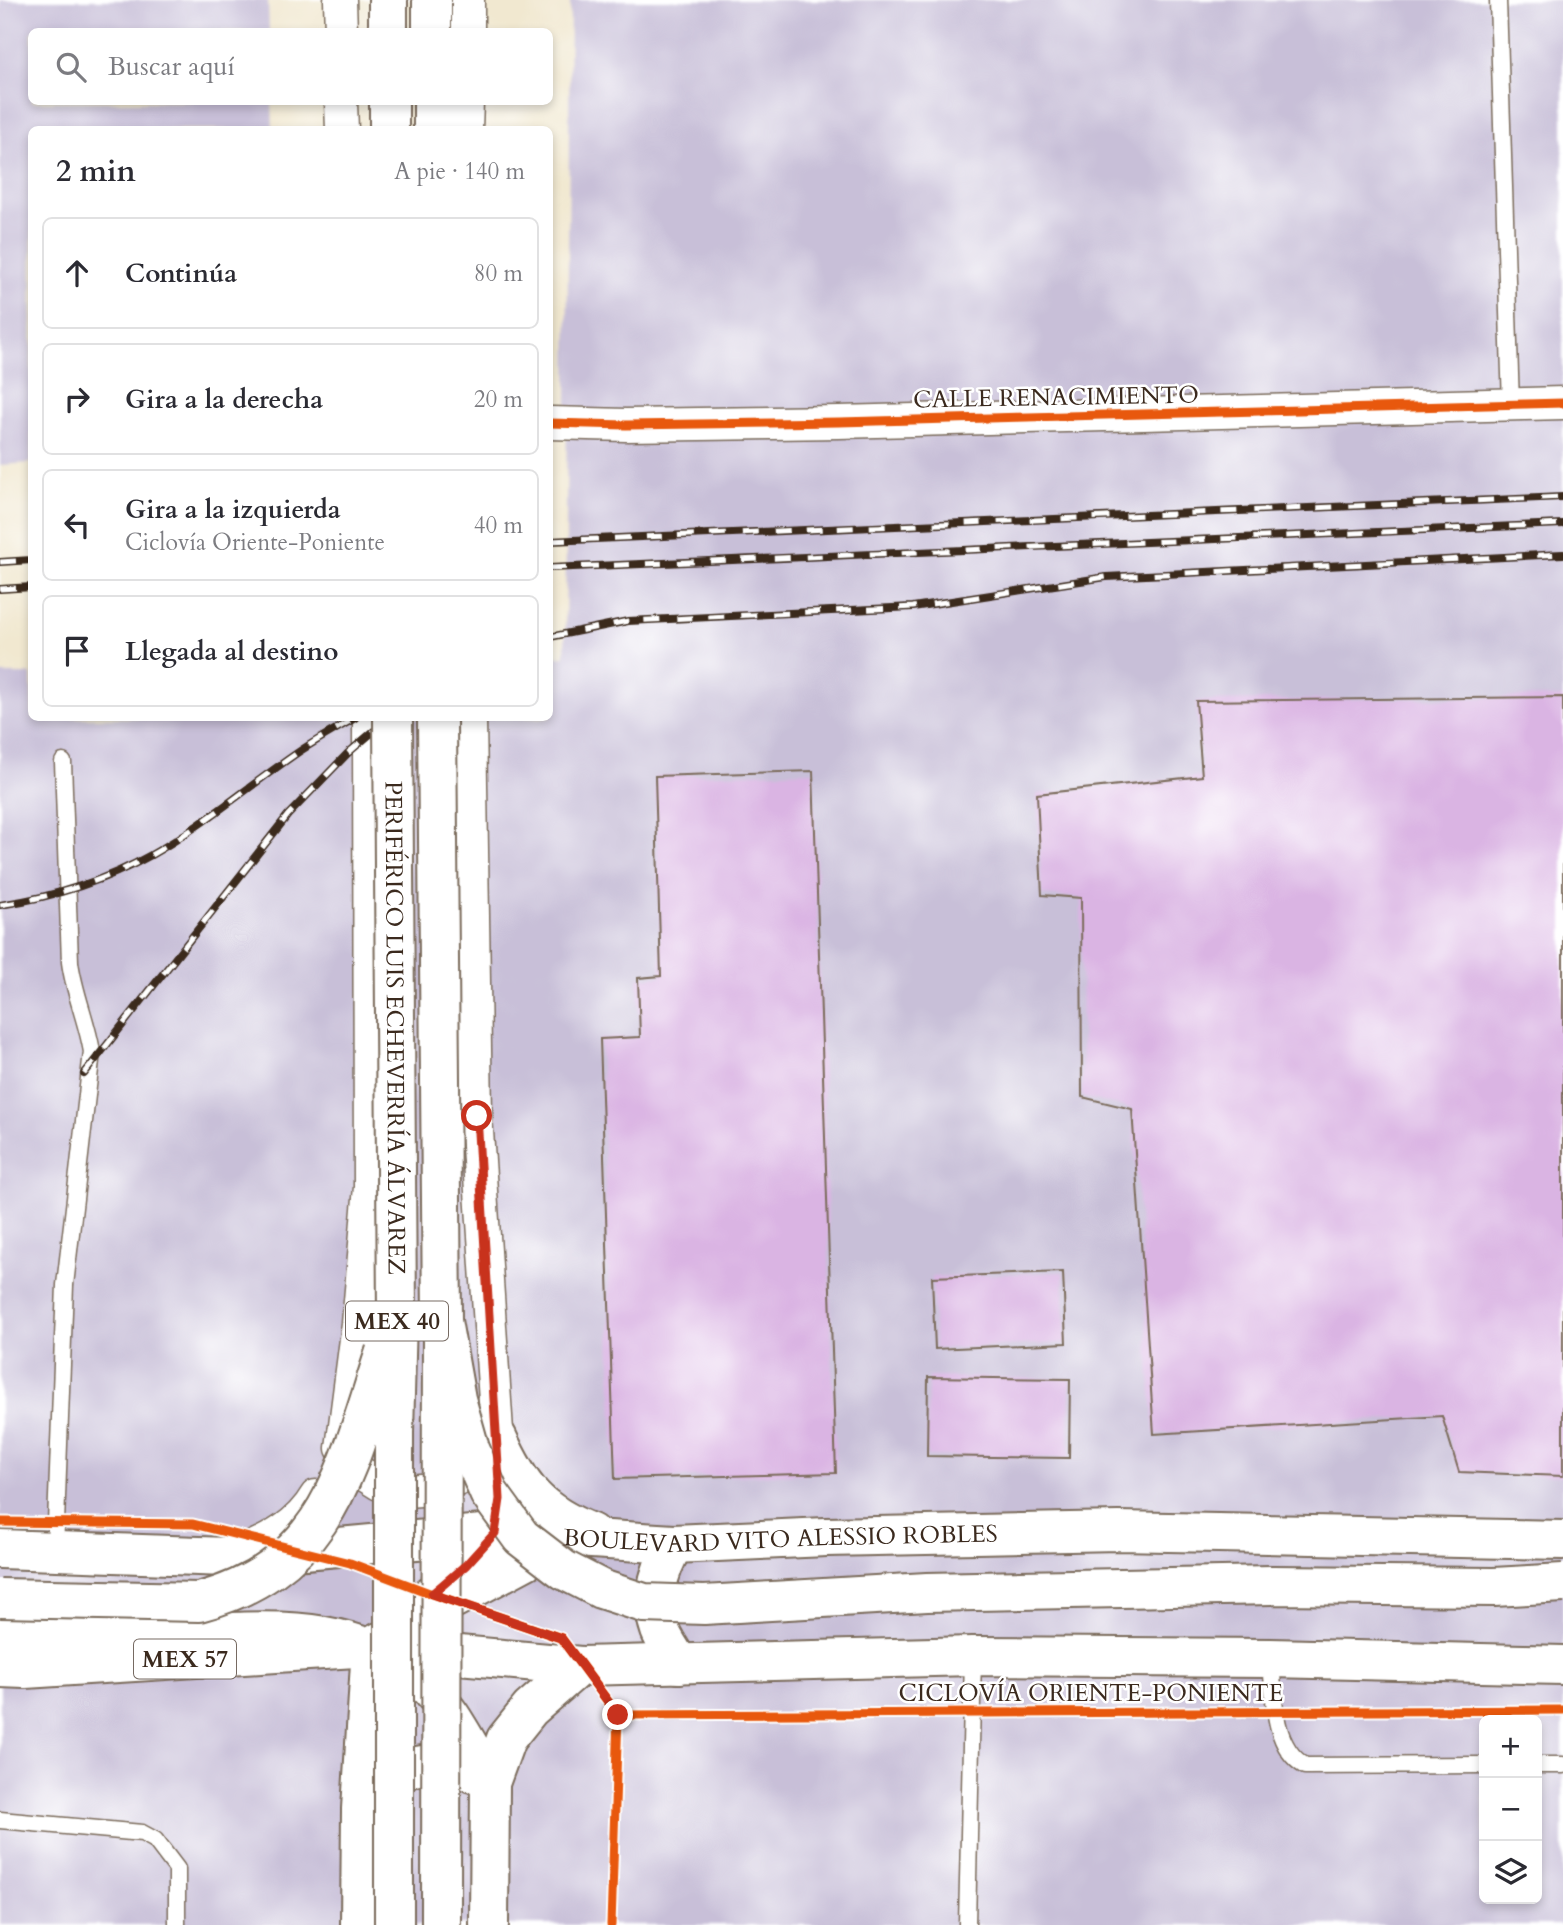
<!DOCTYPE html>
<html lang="es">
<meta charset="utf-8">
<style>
:root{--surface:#fff;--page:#f7f7f7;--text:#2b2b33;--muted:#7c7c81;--line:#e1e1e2}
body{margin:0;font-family:Cardo,serif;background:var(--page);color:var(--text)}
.controls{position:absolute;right:21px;bottom:21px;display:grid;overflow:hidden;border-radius:10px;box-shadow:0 4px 10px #0003}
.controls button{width:63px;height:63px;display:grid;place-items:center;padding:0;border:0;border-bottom:2px solid var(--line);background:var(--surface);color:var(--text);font:35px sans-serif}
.stop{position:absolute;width:21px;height:21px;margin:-16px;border:5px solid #c8321e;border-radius:50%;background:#fff}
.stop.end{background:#c8321e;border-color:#fff;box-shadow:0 2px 7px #0008}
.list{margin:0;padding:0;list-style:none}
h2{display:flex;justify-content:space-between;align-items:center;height:91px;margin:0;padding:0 28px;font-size:30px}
h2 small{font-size:23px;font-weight:400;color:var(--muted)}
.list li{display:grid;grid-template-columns:46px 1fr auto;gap:21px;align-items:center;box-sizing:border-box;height:112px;margin:0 14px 14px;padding:0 14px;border:2px solid var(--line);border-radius:10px}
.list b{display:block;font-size:26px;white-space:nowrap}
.list p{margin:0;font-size:23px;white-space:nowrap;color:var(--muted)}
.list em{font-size:23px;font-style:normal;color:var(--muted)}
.icon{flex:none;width:38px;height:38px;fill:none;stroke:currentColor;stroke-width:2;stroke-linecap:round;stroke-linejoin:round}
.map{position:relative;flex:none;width:1563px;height:1925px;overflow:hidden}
.search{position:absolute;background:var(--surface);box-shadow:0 4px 10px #0003;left:28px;top:28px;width:525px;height:77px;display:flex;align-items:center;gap:18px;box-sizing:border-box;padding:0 24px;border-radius:10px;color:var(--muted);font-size:26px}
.panel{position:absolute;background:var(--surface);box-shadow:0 4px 10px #0003;left:28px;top:126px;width:525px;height:595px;border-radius:10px}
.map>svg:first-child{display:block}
</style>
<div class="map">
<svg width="1563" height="1925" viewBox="0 0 1563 1925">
<rect width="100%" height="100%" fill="#fff"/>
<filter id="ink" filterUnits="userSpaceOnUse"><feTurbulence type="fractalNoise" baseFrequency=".0143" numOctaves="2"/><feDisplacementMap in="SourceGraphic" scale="14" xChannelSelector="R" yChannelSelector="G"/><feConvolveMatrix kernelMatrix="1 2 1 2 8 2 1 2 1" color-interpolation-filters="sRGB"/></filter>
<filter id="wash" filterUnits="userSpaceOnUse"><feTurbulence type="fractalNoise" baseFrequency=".00686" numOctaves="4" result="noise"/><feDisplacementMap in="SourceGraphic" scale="28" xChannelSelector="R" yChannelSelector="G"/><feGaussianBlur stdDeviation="1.57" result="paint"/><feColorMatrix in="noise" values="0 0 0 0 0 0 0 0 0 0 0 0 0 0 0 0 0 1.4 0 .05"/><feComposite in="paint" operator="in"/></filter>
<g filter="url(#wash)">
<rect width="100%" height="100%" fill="#f1e8d0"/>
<!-- industrial -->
<path fill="#c8bfd8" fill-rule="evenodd" d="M0 0H268L269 31 32 32V102H272L273 129 32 130 31 463 0 465Z
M570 0H1563V1925H0V674H31L32 718H550V657L565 656ZM1484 1720H1537V1899H1484Z"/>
<g id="blocks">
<!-- building -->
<path fill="#dab4e3" d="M1563 697V1476L1459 1472 1442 1416 1154 1434 1132 1109 1082 1097 1081 898 1042 895 1037 794 1202 776 1196 701Z
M813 771 836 1473 615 1479 600 1039 640 1037 638 978 661 976 655 776Z
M1063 1272 1066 1343 935 1349 932 1277Z
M928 1377 1070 1379 1069 1458 927 1456Z"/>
</g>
</g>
<g filter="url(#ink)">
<use href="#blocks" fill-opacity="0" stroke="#7b6c5c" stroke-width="2"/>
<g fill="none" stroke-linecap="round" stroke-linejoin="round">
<!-- lane casing -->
<g stroke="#7b6c5c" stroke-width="19">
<path id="lane" d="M1498 0 1511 405
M55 1550 65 1285 92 1052C87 1021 74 993 70 962L63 762
M1271 1658C1274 1693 1271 1746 1305 1766L1484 1765
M1537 1765H1563
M0 1820 142 1833 155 1840 177 1869V1925
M967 1925 973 1656"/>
</g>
<!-- street casing -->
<g stroke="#7b6c5c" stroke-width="35">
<path id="street" d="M340 0 341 32
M468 32V0
M341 102 342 130
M466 130 467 102
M550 423 626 425 839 422 1563 403
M470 718 476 1116 499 1461
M342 1448 358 1324 370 1187 369 718
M342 1448 355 1469 379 1484 406 1491 435 1489 462 1478
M241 1552C271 1540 299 1525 316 1496"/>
</g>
<!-- primary casing -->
<g stroke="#7b6c5c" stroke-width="42">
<g id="primary">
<path d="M497 1437C520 1488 538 1512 591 1533"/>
<path d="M674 1544C659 1570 649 1600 660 1630 664 1641 673 1653 679 1664"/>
<path id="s1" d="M0 1549 227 1557 494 1533 674 1544 826 1537 1119 1531 1563 1540"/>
<path d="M420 1605 466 1565 494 1533"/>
<path d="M0 1668 25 1669 371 1647 581 1666 973 1656 1271 1658 1563 1665"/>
</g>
</g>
<!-- highway casing -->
<g stroke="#7b6c5c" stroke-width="42">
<path id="highway" d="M388 0V32
M432 0V32
M389 102V130
M433 102V130
M0 1635C44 1636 89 1637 133 1637 220 1636 314 1615 393 1660 401 1664 409 1668 416 1674 448 1704 468 1745 490 1783
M371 1647 453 1599 569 1537
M371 1796C394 1766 440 1753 473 1773
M360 1925 361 1809 371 1647
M489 1925 490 1783 506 1739 530 1709 579 1666"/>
</g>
<!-- lane -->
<use href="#lane" stroke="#fff" stroke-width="16"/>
<!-- street -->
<use href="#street" stroke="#fff" stroke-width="32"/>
<!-- primary -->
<use href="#primary" stroke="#fff" stroke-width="38"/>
<!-- highway -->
<use href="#highway" stroke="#fff" stroke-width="38"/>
<!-- rail casing -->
<g stroke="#3b2a1e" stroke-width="8">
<path id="rail" d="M550 541 1563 497
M0 562 32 560
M550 568 1563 524
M0 589 32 587
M550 637 628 621 913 607 1106 577 1563 554
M0 905C53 897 105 881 151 855 204 825 250 785 300 751 318 739 336 729 355 718
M84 1074 288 815 348 753 389 718"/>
</g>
<!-- rail -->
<use href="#rail" stroke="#fff" stroke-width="5" stroke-dasharray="16" stroke-linecap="butt"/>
<!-- highway-bridge casing -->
<g stroke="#7b6c5c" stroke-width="42" stroke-linecap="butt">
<g id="highway-bridge">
<path id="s2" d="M393 718 397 1317 394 1433V1925"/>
<path d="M437 718 442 1321 441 1925"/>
<path d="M442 1321 456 1399 470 1449 489 1493 521 1537 564 1570 601 1589 644 1603 704 1605 927 1592 1272 1585 1494 1587 1563 1583"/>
<path d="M0 1598 199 1602C331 1567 347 1466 385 1352"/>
</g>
</g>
<!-- highway-bridge -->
<use href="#highway-bridge" stroke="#fff" stroke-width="38"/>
<!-- cycleway casing -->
<g stroke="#fff" stroke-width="13">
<path id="cycleway" d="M550 423 626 425 839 422 1563 403
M0 1522 193 1524 350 1563 432 1594 561 1638 618 1715
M611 1925 618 1715 1563 1710"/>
</g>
<!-- cycleway -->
<use href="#cycleway" stroke="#e8590c" stroke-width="9"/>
</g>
</g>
<g fill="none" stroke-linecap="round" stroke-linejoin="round" filter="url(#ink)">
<!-- route -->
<path stroke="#c8321e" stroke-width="9" d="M477 1116 500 1499 495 1533 466 1565 432 1594 561 1638 618 1715"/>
</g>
<g text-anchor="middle" stroke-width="5" stroke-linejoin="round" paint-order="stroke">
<!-- shield labels -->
<g fill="#fff" stroke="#766a62" stroke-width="2">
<rect x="346" y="1301.5" width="102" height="39" rx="5"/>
<rect x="134" y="1639.5" width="102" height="39" rx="5"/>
</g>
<g font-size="23" font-weight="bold" fill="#3b2a1e">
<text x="397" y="1329">MEX 40</text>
<text x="185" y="1667">MEX 57</text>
</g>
<!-- street labels -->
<g font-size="24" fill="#3b2a1e" stroke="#fff">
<text transform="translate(1056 397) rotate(-1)" y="8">CALLE RENACIMIENTO</text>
<text dy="8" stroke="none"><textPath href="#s2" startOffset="310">PERIFÉRICO LUIS ECHEVERRÍA ÁLVAREZ</textPath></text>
<text dy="8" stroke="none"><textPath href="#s1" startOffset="782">BOULEVARD VITO ALESSIO ROBLES</textPath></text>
<text x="1091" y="1701">CICLOVÍA ORIENTE-PONIENTE</text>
</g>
</g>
</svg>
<div class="controls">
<button>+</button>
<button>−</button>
<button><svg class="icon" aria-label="layers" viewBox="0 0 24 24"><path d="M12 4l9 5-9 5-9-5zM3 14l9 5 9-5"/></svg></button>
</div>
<div class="stop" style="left:477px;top:1116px"></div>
<div class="stop end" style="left:618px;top:1715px"></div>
<div class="search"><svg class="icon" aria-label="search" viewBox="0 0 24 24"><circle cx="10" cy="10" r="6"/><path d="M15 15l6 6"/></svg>Buscar aquí</div>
<section class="panel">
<h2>2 min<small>A pie · 140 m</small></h2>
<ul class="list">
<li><svg class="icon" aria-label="ahead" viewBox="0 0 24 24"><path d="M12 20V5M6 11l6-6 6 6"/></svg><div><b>Continúa</b></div><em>80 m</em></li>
<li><svg class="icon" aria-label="right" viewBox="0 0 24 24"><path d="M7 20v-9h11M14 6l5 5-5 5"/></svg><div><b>Gira a la derecha</b></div><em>20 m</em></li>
<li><svg class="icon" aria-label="left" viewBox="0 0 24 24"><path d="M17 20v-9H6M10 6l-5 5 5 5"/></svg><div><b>Gira a la izquierda</b><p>Ciclovía Oriente-Poniente</p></div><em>40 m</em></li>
<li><svg class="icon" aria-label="arrive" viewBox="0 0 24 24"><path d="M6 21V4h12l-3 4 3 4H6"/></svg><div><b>Llegada al destino</b></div></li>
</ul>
</section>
</div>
